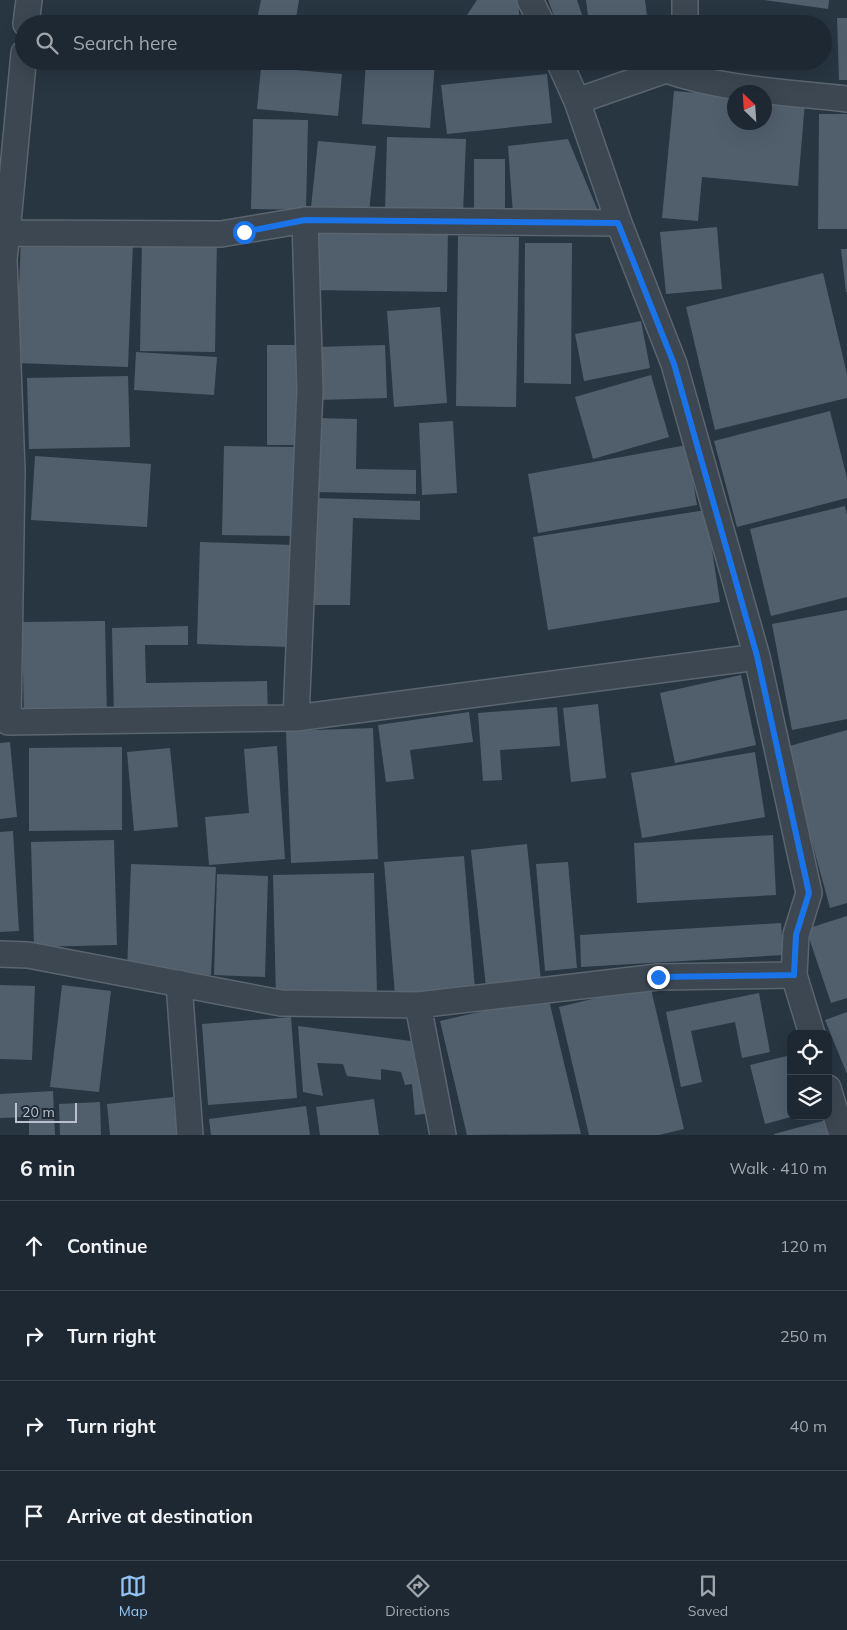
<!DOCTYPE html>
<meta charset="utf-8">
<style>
:root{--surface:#1e2832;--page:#26303a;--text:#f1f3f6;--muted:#a1a6ac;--line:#3c444d;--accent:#94c4f5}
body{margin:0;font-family:Mulish,sans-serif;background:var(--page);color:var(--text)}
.controls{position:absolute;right:15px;bottom:15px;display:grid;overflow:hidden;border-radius:10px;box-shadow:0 5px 20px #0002}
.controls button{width:45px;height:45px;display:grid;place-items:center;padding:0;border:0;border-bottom:1px solid var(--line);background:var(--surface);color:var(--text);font:25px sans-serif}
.compass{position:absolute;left:727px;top:85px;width:45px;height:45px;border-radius:50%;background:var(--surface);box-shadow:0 5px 20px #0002;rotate:335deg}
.scale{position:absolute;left:15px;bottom:12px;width:62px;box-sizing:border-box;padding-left:5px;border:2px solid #b9c2cc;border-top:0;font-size:14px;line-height:18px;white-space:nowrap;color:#b9c2cc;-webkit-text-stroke:4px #212c37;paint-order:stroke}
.stop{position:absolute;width:15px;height:15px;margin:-11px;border:4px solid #1a73e8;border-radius:50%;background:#fff}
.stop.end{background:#1a73e8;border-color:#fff;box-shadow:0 1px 5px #0008}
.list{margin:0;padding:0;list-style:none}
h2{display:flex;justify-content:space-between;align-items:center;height:65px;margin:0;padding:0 20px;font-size:21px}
h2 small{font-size:16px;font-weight:400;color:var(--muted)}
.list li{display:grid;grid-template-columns:32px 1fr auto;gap:15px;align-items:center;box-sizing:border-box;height:90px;padding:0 20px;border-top:1px solid var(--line)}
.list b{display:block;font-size:19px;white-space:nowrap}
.list em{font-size:16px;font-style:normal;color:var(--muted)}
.icon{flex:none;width:28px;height:28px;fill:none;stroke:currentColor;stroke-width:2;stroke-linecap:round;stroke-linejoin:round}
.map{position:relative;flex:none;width:847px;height:1135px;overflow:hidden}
.search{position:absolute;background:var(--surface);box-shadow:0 5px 20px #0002;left:15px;right:15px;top:15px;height:55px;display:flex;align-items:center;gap:12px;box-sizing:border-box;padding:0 18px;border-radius:28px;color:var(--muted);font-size:19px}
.sheet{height:425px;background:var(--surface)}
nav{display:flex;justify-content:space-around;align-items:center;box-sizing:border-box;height:70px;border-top:1px solid var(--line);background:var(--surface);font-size:14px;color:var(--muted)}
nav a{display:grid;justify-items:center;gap:2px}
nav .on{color:var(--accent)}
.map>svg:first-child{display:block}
</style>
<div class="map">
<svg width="847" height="1135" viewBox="0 0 847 1135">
<rect width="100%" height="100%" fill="#283642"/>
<!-- building -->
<path fill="#515f6d" d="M261 0H299L295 24H256Z
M477 0H518L520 24H461Z
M548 0H577L585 24H557Z
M586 0H645L648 24H589Z
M764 0H829L828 9Z
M837 18H847V80H839Z
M366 61H435L430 128 362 124Z
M594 61H616V62L595 65Z
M261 67 342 74 338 116 257 109Z
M547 74 552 123 447 134 441 85Z
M674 91 734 96V122H764V99L805 102 798 186 702 177 698 221 662 218Z
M819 114H847V229H818Z
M253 119 308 120 306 210 251 209Z
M387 137 466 139 463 214 385 211Z
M568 139 598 211 513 214 508 146Z
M318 141 376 146 369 212 311 207Z
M474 159H505V216H474Z
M313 227 448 230 447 292 312 290Z
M717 227 722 289 666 294 660 232Z
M458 236 519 237 516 407 456 406Z
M21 238 133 242 128 367 16 363Z
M142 238 217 239 215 352 140 351Z
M525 243H572L571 384 524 383Z
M841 249H847V292H846Z
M823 273 847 374V398L715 430 686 307Z
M440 307 447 403 394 407 387 311Z
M641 321 650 368 584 381 575 334Z
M267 345H300V445H267Z
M385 345 387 398 318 400 316 347Z
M136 352 217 357 214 395 134 390Z
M651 375 669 437 593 459 575 397Z
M128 376 130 447 29 449 27 378Z
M830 411 847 478V498L737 527 714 441Z
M316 418 357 419 356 469 416 470V494L314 492Z
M453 421 457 493 422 495 419 423Z
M687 445 697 505 538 533 528 474Z
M224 446 297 447 295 536 222 535Z
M35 456 151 464 147 527 31 520Z
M314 498 420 501V520L353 518 350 605H311Z
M845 506 847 515V597L771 616 750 529Z
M706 510 720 602 548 630 533 537Z
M200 542 293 545 290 647 197 644Z
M847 610V719L792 730 772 624Z
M105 621 107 717 24 719 22 622Z
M188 626V645H145L146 683 267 681 268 715 114 718 112 628Z
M741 675 756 745 675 763 660 693Z
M598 704 606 778 571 782 563 708Z
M557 707 560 746 500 750 502 780 483 781 478 713Z
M469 712 473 742 410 750 414 779 386 782 378 725Z
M373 728 378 859 291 863 286 731Z
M847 730V903L830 908 786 747Z
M10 742 17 817 0 819V743Z
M277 746 285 859 209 865 205 817 249 813 244 749Z
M122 747V830L29 831V748Z
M170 748 178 827 134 831 127 752Z
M755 752 765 817 642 838 631 773Z
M13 831 19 931 0 932V832Z
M773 835 776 895 637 903 634 843Z
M114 840 117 945 34 947 31 842Z
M527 844 541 981 486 987 471 850Z
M464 856 475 989 395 995 384 862Z
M568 862 577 968 545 971 536 864Z
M131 864 216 867 211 975 127 972Z
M374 873 377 995 276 998 273 875Z
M217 874 268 876 265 977 214 975Z
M847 916V998L831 1003 806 929Z
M781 923 783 955 581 967 580 935Z
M0 985 35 986 32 1060 0 1059Z
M62 985 111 991 99 1092 50 1087Z
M650 985 684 1129 659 1135H589L559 1007Z
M759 993 770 1052 742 1058 735 1022 691 1031 702 1082 681 1087 666 1012Z
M548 996 581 1134 467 1135 440 1021Z
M847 1012V1074L825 1020Z
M291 1017 297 1098 208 1105 202 1024Z
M298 1026 418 1042 433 1113 415 1115 412 1084 405 1085 401 1072 381 1069V1080L347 1076 343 1064 317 1063 323 1096 303 1092Z
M791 1055V1117L765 1124 750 1065Z
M53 1091 55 1135H29V1117L0 1118V1094Z
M173 1097 177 1135H110L107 1104Z
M374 1099 379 1135H320L316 1107Z
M100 1102 101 1135H60L59 1104Z
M306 1106 310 1135H211L209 1119Z
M830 1119 834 1135H774V1134Z"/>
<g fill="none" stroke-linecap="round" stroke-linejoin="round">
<!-- minor casing -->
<g stroke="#5a656f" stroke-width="28">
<path id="minor" d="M530 0 542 24
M685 0V24
M26 24 29 0
M559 61 577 101 619 223 674 364 757 657 809 893 796 935 794 975 812 1034
M666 70C724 90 786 92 847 99
M577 101 666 70 670 61
M619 223 305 220 221 234 7 233 4 259 12 471 8 722 296 718 757 657
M7 233 24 53
M296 718 310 390 305 220
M0 954 28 955 281 1003 418 1005 658 977 794 975
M179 983 190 1135
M418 1005 443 1135
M828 1088 842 1135"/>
</g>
<!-- minor -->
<use href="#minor" stroke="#3c4752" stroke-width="25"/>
</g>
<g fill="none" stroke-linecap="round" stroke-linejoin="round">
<!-- route -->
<path stroke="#1a73e8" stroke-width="6" d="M244 232 305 220 618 223 674 364 757 656 809 893 796 935 794 975 658 977"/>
</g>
</svg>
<div class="controls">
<button><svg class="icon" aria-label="locate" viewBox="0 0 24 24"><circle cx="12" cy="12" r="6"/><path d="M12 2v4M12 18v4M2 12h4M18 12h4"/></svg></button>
<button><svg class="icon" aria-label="layers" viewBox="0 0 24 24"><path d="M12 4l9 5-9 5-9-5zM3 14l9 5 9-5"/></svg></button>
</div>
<svg class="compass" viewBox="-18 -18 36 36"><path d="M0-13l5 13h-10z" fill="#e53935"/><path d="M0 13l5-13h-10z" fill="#a1a6ac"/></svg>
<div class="scale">20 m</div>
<div class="stop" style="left:244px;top:232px"></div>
<div class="stop end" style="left:658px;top:977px"></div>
<div class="search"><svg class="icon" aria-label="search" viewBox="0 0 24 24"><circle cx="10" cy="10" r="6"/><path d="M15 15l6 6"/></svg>Search here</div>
</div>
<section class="sheet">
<h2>6 min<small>Walk · 410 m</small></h2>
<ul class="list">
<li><svg class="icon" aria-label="ahead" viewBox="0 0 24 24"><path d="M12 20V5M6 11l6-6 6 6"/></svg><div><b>Continue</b></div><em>120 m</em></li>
<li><svg class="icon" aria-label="right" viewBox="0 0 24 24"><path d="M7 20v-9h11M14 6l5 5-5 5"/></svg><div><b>Turn right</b></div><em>250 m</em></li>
<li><svg class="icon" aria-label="right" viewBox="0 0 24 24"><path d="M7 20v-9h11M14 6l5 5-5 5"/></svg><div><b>Turn right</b></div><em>40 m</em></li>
<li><svg class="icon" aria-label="arrive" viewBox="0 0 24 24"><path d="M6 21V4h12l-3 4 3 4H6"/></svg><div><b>Arrive at destination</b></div></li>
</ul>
</section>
<nav>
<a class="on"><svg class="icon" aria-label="map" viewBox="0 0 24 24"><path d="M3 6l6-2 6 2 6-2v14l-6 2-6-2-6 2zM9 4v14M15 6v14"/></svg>Map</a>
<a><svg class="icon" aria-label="directions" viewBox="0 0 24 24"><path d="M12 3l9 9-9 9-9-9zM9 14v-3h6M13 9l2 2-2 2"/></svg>Directions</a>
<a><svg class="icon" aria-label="saved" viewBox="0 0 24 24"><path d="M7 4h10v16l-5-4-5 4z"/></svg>Saved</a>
</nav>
